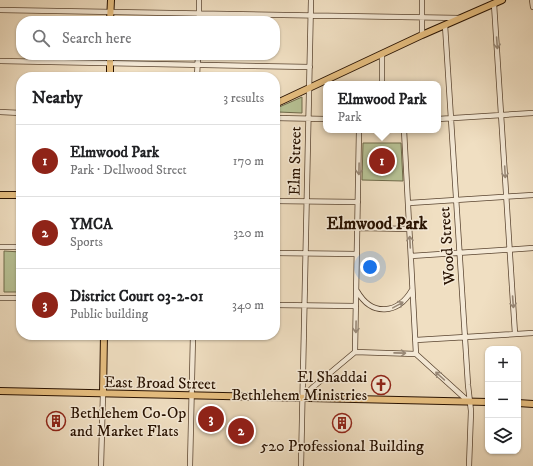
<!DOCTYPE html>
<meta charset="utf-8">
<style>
:root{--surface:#fff;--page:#f6f6f6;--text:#202124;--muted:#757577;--line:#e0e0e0;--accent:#8f2418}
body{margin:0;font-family:"IM FELL DW Pica",serif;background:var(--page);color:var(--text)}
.controls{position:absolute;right:12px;bottom:12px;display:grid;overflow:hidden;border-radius:8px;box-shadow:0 1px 3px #0004}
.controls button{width:36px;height:36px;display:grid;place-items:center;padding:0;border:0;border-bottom:1px solid var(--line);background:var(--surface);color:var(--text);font:20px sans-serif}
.you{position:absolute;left:370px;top:267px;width:14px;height:14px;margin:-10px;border:3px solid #fff;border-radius:50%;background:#1a73e8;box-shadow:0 0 0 6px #1a73e833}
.badge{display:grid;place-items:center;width:26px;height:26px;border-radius:50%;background:var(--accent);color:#fff;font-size:13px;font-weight:700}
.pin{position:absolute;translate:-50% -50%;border:2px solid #fff;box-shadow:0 1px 4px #0006}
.popup{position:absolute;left:323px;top:81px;width:118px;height:52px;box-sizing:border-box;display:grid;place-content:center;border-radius:8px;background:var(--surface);filter:drop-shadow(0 1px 3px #0005);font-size:13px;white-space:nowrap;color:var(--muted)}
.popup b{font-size:15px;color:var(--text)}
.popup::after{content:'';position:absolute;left:50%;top:100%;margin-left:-8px;border:8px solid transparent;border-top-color:var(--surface)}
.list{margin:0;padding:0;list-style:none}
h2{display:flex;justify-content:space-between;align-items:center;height:52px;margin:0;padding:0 16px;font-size:17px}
h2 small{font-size:13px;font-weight:400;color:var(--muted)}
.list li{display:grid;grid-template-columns:26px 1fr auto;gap:12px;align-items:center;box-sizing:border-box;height:72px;padding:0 16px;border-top:1px solid var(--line)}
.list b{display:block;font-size:15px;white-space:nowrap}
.list p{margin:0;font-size:13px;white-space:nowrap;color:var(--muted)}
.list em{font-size:13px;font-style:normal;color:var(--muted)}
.icon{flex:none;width:22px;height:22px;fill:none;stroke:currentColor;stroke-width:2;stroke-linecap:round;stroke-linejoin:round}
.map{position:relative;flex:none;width:533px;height:466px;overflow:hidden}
.search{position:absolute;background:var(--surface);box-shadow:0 1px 3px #0004;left:16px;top:16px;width:264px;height:44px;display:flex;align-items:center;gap:10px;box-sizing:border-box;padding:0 14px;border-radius:16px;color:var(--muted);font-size:15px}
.panel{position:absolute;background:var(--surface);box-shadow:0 1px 3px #0004;left:16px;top:72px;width:264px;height:268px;border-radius:16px}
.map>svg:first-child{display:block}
</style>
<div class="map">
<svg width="533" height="466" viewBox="0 0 533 466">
<rect width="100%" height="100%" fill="#f0dfc2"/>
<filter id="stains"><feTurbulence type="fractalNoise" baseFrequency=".005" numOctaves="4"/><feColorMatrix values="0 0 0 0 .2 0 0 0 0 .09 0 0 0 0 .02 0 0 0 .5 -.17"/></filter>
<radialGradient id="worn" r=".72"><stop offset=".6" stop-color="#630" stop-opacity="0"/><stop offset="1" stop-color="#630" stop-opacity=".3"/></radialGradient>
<!-- green -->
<path fill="#b7c295" stroke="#6f6a4a" d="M302 97V113L278 112 277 110V108Z
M363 143H401L403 181 362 180Z
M4 251 21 252V292H4Z"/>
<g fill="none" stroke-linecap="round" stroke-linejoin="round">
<!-- minor casing -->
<g stroke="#594430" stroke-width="6">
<path id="minor" d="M532 0 533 7
M494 4 515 334
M0 10 460 18
M199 21V0
M445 25 468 385 471 411 469 466
M422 35V0
M0 61 310 67
M197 77 198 55
M382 84V54
M0 112 21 113
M275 118 326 119
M438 119 533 113
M404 130 416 354 469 402
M275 201 358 202
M409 203 533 195
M358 228 410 229
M0 247H21
M275 253 357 254
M411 256 533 248
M357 291C372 317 398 314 412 290
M0 298H21
M275 305 356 306
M416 340 533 333
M355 352 416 354
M302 398 312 388 355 352 359 130
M101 466 103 393
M190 466 193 335
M301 466 311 0"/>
</g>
<!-- major casing -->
<g stroke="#271100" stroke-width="8">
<path id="major" d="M110 21 111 0
M110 77V55
M275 104 422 35 502 0
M0 195H21
M0 391 488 402
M103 393 104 335
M518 403 533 404"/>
</g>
<!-- minor -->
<use href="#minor" stroke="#f5ead7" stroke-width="4.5"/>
<!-- major -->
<use href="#major" stroke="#e8c081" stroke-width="6"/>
</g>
<!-- one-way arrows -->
<defs><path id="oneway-shaft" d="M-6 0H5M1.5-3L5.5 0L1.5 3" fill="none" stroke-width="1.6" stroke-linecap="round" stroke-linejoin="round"/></defs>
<g stroke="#988876">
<use href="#oneway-shaft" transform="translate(497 43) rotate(86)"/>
<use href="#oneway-shaft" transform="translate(359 169) rotate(91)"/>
<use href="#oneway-shaft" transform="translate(505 172) rotate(87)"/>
<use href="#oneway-shaft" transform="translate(410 242) rotate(-93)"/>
<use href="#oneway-shaft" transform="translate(513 302) rotate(86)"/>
<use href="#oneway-shaft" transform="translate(398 305) rotate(-29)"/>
<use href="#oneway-shaft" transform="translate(356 327) rotate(91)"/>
<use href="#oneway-shaft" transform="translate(400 353) rotate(1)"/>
<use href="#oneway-shaft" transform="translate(440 376) rotate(-138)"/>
</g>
<!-- icons -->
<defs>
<g id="church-ring" transform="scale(1)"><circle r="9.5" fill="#f5ead7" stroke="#8f2418" stroke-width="1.5"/><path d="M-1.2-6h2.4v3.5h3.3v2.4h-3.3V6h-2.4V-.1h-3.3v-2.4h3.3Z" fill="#8f2418"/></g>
<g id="building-ring" transform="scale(1)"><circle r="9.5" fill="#f5ead7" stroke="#8f2418" stroke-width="1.5"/><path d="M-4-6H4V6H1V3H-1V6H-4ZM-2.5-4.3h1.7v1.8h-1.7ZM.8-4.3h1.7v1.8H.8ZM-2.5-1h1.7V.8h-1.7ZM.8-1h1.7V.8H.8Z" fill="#8f2418"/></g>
</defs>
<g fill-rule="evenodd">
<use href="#church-ring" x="381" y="385"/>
<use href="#building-ring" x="56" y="421"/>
<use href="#building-ring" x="342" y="423"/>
</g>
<g text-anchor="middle" stroke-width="3" stroke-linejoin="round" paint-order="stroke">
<!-- street labels -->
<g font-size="16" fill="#271100" stroke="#f5ead7">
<text transform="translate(294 161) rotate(-89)" y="6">Elm Street</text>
<text transform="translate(446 246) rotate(-94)" y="6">Wood Street</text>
<text transform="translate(160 382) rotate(1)" y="6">East Broad Street</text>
</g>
<!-- poi labels -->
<g font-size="16" fill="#271100" stroke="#f5ead7" text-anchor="end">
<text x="367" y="382">El Shaddai<tspan x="367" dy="18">Bethlehem Ministries</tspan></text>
<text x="70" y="418" text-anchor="start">Bethlehem Co-Op<tspan x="70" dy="18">and Market Flats</tspan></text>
<text x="342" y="451" text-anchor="middle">520 Professional Building</text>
</g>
<!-- neighbourhood labels -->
<g font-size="17" font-weight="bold" fill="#271100" stroke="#f5ead7">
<text x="377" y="229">Elmwood Park</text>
</g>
</g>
<rect width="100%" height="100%" filter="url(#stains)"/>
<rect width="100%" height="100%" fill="url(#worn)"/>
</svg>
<div class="controls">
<button>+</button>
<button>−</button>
<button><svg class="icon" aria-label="layers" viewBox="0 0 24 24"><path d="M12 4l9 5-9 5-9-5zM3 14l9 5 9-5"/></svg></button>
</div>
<div class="you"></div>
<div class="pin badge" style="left:382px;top:161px">1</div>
<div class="popup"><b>Elmwood Park</b>Park</div>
<div class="pin badge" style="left:241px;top:431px">2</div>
<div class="pin badge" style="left:211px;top:419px">3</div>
<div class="search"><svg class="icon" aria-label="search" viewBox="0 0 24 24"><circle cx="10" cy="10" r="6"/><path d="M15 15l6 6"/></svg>Search here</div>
<section class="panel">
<h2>Nearby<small>3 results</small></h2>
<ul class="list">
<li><span class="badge">1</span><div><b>Elmwood Park</b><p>Park · Dellwood Street</p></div><em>170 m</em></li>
<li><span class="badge">2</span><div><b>YMCA</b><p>Sports</p></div><em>320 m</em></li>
<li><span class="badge">3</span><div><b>District Court 03-2-01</b><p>Public building</p></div><em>340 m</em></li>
</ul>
</section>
</div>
